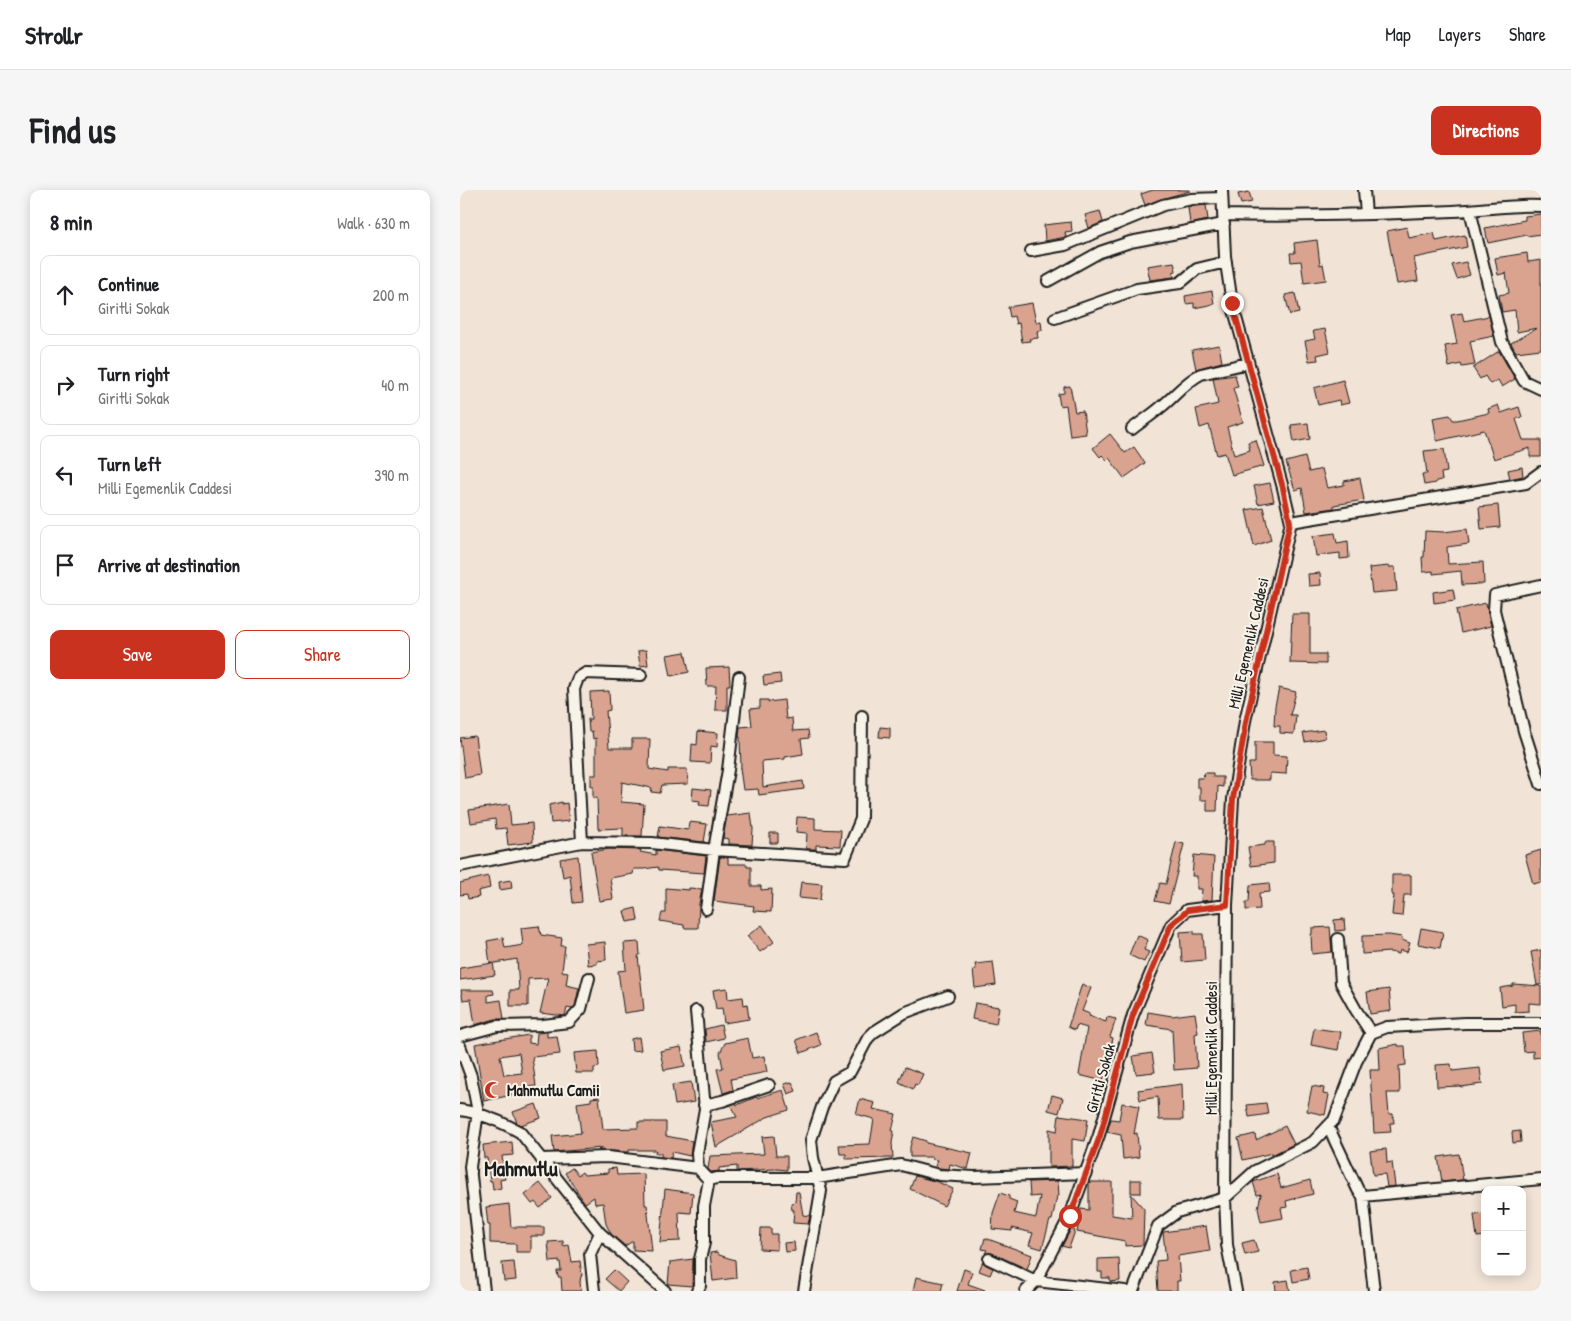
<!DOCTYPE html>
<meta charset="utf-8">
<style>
:root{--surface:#fff;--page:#f6f6f6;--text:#202124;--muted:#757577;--line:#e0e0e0;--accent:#c8321e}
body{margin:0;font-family:"Patrick Hand",sans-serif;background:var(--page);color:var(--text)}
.controls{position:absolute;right:15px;bottom:15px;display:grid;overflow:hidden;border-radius:10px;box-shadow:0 2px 12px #0003}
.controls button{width:45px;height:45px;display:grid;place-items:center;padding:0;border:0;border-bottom:1px solid var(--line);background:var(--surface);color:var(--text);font:25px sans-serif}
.stop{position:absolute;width:15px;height:15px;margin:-11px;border:4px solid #c8321e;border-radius:50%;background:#fff}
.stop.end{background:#c8321e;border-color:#fff;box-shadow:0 1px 5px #0008}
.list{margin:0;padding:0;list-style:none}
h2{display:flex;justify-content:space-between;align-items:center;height:65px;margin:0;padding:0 20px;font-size:21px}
h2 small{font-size:16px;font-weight:400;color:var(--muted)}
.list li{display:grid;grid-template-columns:32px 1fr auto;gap:15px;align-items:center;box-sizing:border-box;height:80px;margin:0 10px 10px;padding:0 10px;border:1px solid var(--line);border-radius:10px}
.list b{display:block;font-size:19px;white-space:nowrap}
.list p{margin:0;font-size:16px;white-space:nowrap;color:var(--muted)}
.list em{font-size:16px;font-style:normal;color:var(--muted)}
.actions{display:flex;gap:10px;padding:15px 20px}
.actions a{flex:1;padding:11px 0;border:1px solid var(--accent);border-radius:10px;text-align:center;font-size:18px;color:var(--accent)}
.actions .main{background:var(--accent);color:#fff}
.icon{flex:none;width:28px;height:28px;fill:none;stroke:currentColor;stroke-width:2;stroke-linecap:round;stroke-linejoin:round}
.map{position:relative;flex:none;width:1081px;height:1101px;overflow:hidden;border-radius:10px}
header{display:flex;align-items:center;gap:30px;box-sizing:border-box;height:70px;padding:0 25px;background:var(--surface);border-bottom:1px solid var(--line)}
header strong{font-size:24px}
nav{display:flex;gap:28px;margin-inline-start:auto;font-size:18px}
.intro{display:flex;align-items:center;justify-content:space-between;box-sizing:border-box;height:120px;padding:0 30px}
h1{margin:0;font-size:35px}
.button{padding:12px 22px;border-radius:10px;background:var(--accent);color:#fff;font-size:18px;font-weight:700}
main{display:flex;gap:30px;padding:0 30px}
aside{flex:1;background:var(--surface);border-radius:10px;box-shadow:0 2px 12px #0003}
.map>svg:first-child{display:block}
</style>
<header>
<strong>Strollr</strong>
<nav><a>Map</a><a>Layers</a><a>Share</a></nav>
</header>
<div class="intro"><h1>Find us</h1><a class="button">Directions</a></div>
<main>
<aside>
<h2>8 min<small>Walk · 630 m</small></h2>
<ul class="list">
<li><svg class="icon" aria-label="ahead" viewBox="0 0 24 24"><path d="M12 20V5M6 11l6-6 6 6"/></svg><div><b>Continue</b><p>Giritli Sokak</p></div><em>200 m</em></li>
<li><svg class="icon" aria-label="right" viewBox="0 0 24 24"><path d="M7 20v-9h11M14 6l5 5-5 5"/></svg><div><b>Turn right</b><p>Giritli Sokak</p></div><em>40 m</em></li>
<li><svg class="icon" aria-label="left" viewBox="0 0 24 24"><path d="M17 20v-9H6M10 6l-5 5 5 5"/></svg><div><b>Turn left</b><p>Milli Egemenlik Caddesi</p></div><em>390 m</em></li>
<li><svg class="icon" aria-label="arrive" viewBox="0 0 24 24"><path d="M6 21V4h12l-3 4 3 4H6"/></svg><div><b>Arrive at destination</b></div></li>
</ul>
<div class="actions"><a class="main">Save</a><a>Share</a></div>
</aside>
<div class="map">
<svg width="1081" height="1101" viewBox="0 0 1081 1101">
<rect width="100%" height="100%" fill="#f1e3d6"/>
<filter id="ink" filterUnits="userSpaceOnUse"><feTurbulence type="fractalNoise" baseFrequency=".02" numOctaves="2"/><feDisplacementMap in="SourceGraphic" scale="10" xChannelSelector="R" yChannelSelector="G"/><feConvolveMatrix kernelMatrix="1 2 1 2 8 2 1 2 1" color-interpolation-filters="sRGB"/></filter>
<g filter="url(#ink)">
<!-- building -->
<path fill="#d9a390" stroke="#1c1c1c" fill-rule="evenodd" d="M693 0H730V1L701 9 685 15 681 4Z
M789 2 792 12 781 14 778 4Z
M746 15 748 30 730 34 728 17Z
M640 21 643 32 629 38 625 25Z
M1081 24V44L1067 46V45L1028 53 1025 38 1065 30V26Z
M611 32 612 41 605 42 606 47 585 51 584 35Z
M947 37 949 48 974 43 976 51 1005 45 1007 57 954 68 958 91 937 94 927 41Z
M857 50 860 75 863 74 866 90 844 93 841 71 831 72 830 63H835L834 53Z
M1067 63 1068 72 1081 70V159L1056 162 1051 153 1077 138 1057 142 1055 120 1042 122 1039 105 1049 103 1046 83 1038 85 1035 68Z
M714 72 716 81 713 82 714 87 690 90 687 76Z
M1006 72 1010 85 997 89 992 75Z
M752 101 754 114 734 118V113L726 114 725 106Z
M835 103 839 123 830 125 825 105Z
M572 113 576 132 581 131 582 140 577 141 578 148 569 149 570 151 562 152 559 133 556 134 554 126 550 127 548 117Z
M1002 123 1004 131 1029 126 1034 146 1010 151 1015 175 1002 177 1001 174 989 177 985 156 997 154 991 125Z
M865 139 870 162 857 165 858 170 849 171 845 151 855 149 853 141Z
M759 155 762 172 736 179 732 160Z
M1039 161 1055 189 1042 197 1038 190 1030 194 1025 186 1020 189 1013 178Z
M775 185 778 197 773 198 783 232 767 237 774 265 790 260 788 252 796 250 804 276 772 285 765 263 757 265 749 235 740 238 736 219 758 214 753 188Z
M883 190 889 213 880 215 879 210 858 215 854 198Z
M610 196 615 222 623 221 626 244 610 246 606 215 600 216 598 204 604 203V197Z
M1038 215 1041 223 1059 217 1062 227 1056 229 1063 250H1081V267H1070V258L1034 269 1024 240 977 251 973 228 990 225 993 230H997L1029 223 1028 219Z
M848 233 850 249 834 252 831 235Z
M650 244 665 263 674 257 685 273 664 288 649 268 647 270 642 265 640 267 633 258Z
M984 259 987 282 981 283 982 290 976 291V293L964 295 962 284H967L964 261Z
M845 267 849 282 862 279 867 298 884 295V291L900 288 904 310 874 315V318L846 322 842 298 835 300 826 272Z
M1062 277 1063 286 1050 289 1048 280Z
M810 293 814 311 798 314 794 296Z
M1038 315 1040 337 1021 339 1019 317Z
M803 317 811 350 794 356 786 320Z
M1007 339 1009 354 987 357 988 374 1023 372 1024 394 1002 395 1001 381 973 384V381L963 382 962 367H964L965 341 984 342Z
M875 343 877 353 888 351 889 368 880 369V363L856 366 853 346Z
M929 376V377H935L937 401 912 403 909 378Z
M860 383 861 395 849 396 848 384Z
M993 399 995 410 974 413 973 402Z
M1026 413 1031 436 1001 443 996 420Z
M832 424H850V464H866V474L830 473Z
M186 460 188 475 180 476 178 461Z
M225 462 229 482 211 486 207 465Z
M269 477 270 495H267V520H255L256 496H247L246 478Z
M320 484 321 493 304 495 303 486Z
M819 498 836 502 830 525H836L834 544 820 543V536H814L815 516Z
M149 501 150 520 146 521 149 558H172V549H190L189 579 208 582V579H227L228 594 202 595 200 603 191 602 192 598 162 592 161 612 184 614 182 646H163V638L138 639 137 608H133V596H131V585H136V548L133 549 132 541 129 542 128 529H131L130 502Z
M300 510H308V512L324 510 326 529 332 528 333 541 348 540 349 548 341 549 343 564 325 567V569L302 571 303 597 343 591 344 599 299 605 298 599 283 600 280 578H281L280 547H279L280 537 292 536 290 519 300 518Z
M420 537 430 538V548L419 547Z
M864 540 865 548 845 552 843 543Z
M238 541 258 543 257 557 251 556 250 573 231 572 232 554 237 555Z
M15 546 20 585 5 588 0 548Z
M795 552H813V565L827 566 826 584 810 583V590H790L789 573H795Z
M744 583H753V587H763V597L758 596 757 621H747V610H740V597H737V588H743Z
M233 598 251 600 249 616 239 615 240 611 232 610Z
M102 612V614L107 613 109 631 91 633 89 615Z
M49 614 51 635 72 633 73 652 48 655 46 638 36 639 35 629 11 633 9 620Z
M291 623 293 639 292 655 269 654V649L263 648 267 626Z
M337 627 355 628V639L381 640 380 656 356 655V659H346L347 643 336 642Z
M229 632 247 634 244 652 198 647 200 636 228 640Z
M310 643H318V653H310Z
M716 652 724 654 709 714 695 711 700 693 706 694Z
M805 652H814V673L791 676 788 657 805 655Z
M149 659 181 660 180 662 196 665V660L246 666 244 683 199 680 198 677 184 679H174L173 684 150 688 153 709 139 711 131 662Z
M1081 660V692L1073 694 1065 665Z
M734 665 754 667 752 710 741 711 742 699H737V686H732Z
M118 666 122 712 113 713 110 685 103 687 100 669Z
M260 667 268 668V674H287V677H291V696H301V700L312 699 311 722 293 721 294 716 254 711Z
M932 685H951V705H944L942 726 932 725 934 705H932Z
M28 686 30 698 18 701 19 707 8 709 7 704 0 705V693Z
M51 690 52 698 40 700 39 692Z
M341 692 362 694 360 710 339 708Z
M809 693 810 702 799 703 800 719 786 720V712H789L790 695Z
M206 698 229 700V698L242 699 239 714 238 738H224V735L200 731 202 723H206Z
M176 718 178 730 167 732 164 721Z
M884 729 885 740 875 741 874 730Z
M302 735 314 752 300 762 287 746Z
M79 736 81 745 102 748 101 756H105L102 781 108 782 106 795 119 798 115 816 112 819 107 818 105 826 80 823 88 788 68 789V816H50V800H59L57 769 30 774 27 751 43 748 45 758 63 755 61 738Z
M870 737 872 762 852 764 851 744H852V738Z
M961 738 983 742 980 758 958 754Z
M734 741V744H743L745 770 722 772 720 742Z
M677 745 688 750 684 760 689 762 684 772 669 765Z
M929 745 942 747V750L950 753 947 762 940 760 939 764 930 762 902 764V746Z
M145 752 146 770 137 771V774L128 775 126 754Z
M179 752 180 765 178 766 184 820 164 823 158 781 166 780 164 753Z
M1081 760V795H1077L1071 762Z
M533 772 536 795 515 798 513 780 516 779 515 774Z
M33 773 35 785 0 790V778Z
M622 794 631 798 622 821 630 824 629 826 646 832 647 827 656 829 650 847 653 848 649 868 643 891 619 885 627 838 617 835 615 840 608 837Z
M1053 794 1081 796V814L1069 813V821L1055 822V814L1042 816 1040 798 1053 796Z
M267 798 268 809 283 807 284 815 287 814 289 829 264 833 262 818 256 819 253 800Z
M929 799 931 821 910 824 907 802Z
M1 800H33L34 804 28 805V812L41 810 44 829H35L15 835 11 809 3 810Z
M515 813 539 817 536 834 512 829Z
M688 822 712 826 735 823 738 843 735 844 737 878 714 880 712 839 686 835Z
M261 835 264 848 246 852 245 839Z
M854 838 881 842 878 860 851 855Z
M1081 841V867L1073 868V861L1064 862 1062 843Z
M87 842V847L97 846 100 864 72 867 76 896 51 899 52 905 24 911 15 854 69 845V853L76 854 77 843ZM59 863 62 883 44 885 40 866Z
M356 842 361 855 341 863 336 850Z
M179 847 181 860 172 861 171 849Z
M288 848 292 868 304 866 307 882 271 889 273 900 263 903 257 879 263 878 260 863 265 853Z
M938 854V856H945L946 875 939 876 940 903H927L929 924H933L934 933H930L931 942 914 943 910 880H920L919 858Z
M221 857 225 876 204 880 200 861Z
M138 861 139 877 134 878V883H116L114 863Z
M692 863 695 882 676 884 673 866Z
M991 874 992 881 1020 878 1022 894 1001 897 1000 896 977 897 976 875Z
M445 877 463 884 458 895 455 894 453 899 439 892Z
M231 892 234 912 215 915 212 895Z
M332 892 336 901 328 904 324 894Z
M722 894 723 930H699L698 907 680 910 678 900Z
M852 896 864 898 863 904 869 905 865 925 847 921Z
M323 900 329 920 307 927 256 957 251 932 277 927 270 915 276 913 277 915 296 907 297 908Z
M592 905 603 908 599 923 588 920Z
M139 907 143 939 178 938V932H206V946L232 951 230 966 212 962 211 968 201 967V963H195L196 960H169V962H167L138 960 142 958 94 962 92 946 121 943 117 913 131 911V908Z
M400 909 415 913 413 919 436 924 432 941H434L432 953 433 968 386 969V964H380L379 955 410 954 414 929 396 924Z
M662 913 679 916 674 944 677 943 679 967 663 969 661 945 647 942 651 929 659 930Z
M806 913 808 924 789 927 787 915Z
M76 914 81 928 61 935 57 933 53 922Z
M599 925 628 929 625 951 612 949V976L589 977V939L597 941Z
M825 936 834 954 812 965V963L783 970 778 948 795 944 796 950Z
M1060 941 1061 952 1053 953 1052 942Z
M314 946 316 966H327V980L316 979 277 981V976L259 978V981L251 982 248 979 250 966 304 964 302 947Z
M453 947 466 951V953L512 963 508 979 490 974 489 979 480 978 475 977 477 970 472 969V967H450V957Z
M52 952 53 965 42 966 45 989 40 990 41 998 33 1000 32 991H30L27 968H24L23 955Z
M926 959 927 973 932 972 935 996 927 997 925 984 913 985 910 961Z
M999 964 1003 990 982 992 978 967Z
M112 978 118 985 122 982 124 985 148 983V979L156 978 157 985 184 984 185 1015H187L192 1061 173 1060V1051L165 1056 151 1044 146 1034 143 1013 135 1014 134 1007 125 1013 105 983Z
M817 984 821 998 850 990 853 1004 826 1011 827 1017 821 1018 823 1028 801 1032 798 1018 801 1004 797 1005 793 992Z
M455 986 478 992 493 999 484 1016 450 999Z
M671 990H681V1003H671Z
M598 991 599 1006H597L592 1030H590L582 1059 569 1055 573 1043 552 1038V1041L532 1039 533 1023 540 1003 549 1006V1009L557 1012 554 1023 576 1028 580 1006 570 1007 569 992Z
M629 992H652V1025L672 1028 671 1004 684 1019 683 1055 665 1056V1051L617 1042 621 1019 629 1020Z
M80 993 92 1008 80 1018 75 1012 72 1014 65 1005Z
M205 999 233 1003 231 1023 219 1022 220 1051 200 1052Z
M336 1002H339L343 1025 350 1026 348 1034 333 1033 334 1020H332L331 1013 335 1012Z
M49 1014 51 1037H84V1046H71V1062H56V1054L30 1053V1035H28L26 1017Z
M1025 1024V1046L1017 1047 1014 1025Z
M746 1036 750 1061 718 1066 720 1091H717V1101H698L696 1071 706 1070 703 1042Z
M301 1038H311V1044H317V1060L300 1059Z
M611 1039 615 1041 609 1058 602 1056Z
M525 1048 572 1065 567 1079 532 1063H525L527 1060 522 1059Z
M794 1050 798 1062 785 1065 782 1053Z
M103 1051V1056L109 1055 112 1072 120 1071 122 1086H121L120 1092 121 1101H102L101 1087H98L97 1081H101L100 1071 90 1072 88 1052Z
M334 1052 335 1061 325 1062 324 1053Z
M257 1062 259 1065 275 1070 276 1088 253 1091 250 1063Z
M659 1068 660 1091 650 1092V1088H642V1082H638V1069Z
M233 1069 232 1096 208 1094 210 1072Z
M523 1071 526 1075 533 1078 530 1085 519 1081Z
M54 1072 56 1090 44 1091 42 1073Z
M847 1077 849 1089 833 1092 831 1080Z
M504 1079 512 1082 508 1094 525 1100 524 1101H497Z
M154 1080 167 1092 159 1101 145 1089Z
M456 1087 483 1093 481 1101H453Z
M828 1090 830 1101H816L815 1092Z"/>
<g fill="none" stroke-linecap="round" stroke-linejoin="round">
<!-- minor casing -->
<g stroke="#1c1c1c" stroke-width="14">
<path id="minor" d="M762 0 765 66 772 113 823 298 831 332 785 531 773 609 767 715 765 1008 767 1055 776 1101
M904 0 906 24
M1010 20 1042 152 1064 191 1081 199
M764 25C840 27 917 24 993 21 1023 20 1052 14 1081 16
M571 61 605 55 703 15 732 9 761 8
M588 91 640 62 670 52 764 34
M595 128 677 99 720 93 737 79 766 72
M672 239C682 231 692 225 701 217 715 206 725 192 741 184L788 173
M831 332 1066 293 1081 282
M1081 395 1035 405 1034 420 1064 541 1081 594
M122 652 114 499 118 488 126 483 181 485
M0 676 122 652 192 653 254 660 385 668 401 629 402 526
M246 719 254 660 268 580 279 487
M878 749 881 793 896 820 911 843
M236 821 245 919 237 963 238 978 249 990
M0 846 37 836 83 835 109 832 121 819 129 788
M0 856 11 886 18 922 10 977 24 1101
M244 915 262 911 309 895
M0 920C22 923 40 931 60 942L140 1043 205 1101
M868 936 898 1000 903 1006 914 1101
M81 969 148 967 238 978
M249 990 257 988H357L441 975 479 985 514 987 626 983
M903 1006 1081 989
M529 1069 576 1091 665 1101
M134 1101 130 1064 140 1043
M237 1101 240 1096V1069L244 1053V1016L249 990
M344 1101 361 1001 353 968 351 950 362 917 374 891 390 882 408 848 414 842 444 823 488 806
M566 1101 576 1091 610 1026 639 945 673 825 711 735 727 720 767 715
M673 1101 698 1036 717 1022 765 1008 795 981 853 952 874 930 896 872 911 843 927 837 1005 833H1081"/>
</g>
<!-- minor -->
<use href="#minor" stroke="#f7f3e8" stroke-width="10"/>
</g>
</g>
<g fill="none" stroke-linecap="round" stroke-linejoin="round" filter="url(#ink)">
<!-- route -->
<path stroke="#c8321e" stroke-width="6" d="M610 1026 640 946 673 825 711 735 728 720 767 715 773 609 786 532 830 332 823 298 772 113"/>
</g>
<!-- icons -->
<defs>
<g id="mosque-bare" transform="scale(1.35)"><path d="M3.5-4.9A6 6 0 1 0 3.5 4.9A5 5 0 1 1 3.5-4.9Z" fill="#c8321e" stroke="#f7f3e8" stroke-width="2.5" paint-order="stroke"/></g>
</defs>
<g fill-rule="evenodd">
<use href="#mosque-bare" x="33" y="900"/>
</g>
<g text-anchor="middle" stroke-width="4" stroke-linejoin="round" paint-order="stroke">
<!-- street labels -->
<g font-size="16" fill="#1c1c1c" stroke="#f7f3e8">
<text transform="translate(788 453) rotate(-77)" y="6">Milli Egemenlik Caddesi</text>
<text transform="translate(751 858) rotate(-90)" y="6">Milli Egemenlik Caddesi</text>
<text transform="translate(640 888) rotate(-74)" y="6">Giritli Sokak</text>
</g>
<!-- poi labels -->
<g font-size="16" font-weight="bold" fill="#1c1c1c" stroke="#f7f3e8" text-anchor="start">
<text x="47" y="906">Mahmutlu Camii</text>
</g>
<!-- district labels -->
<g font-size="21" font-weight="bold" fill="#1c1c1c" stroke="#f7f3e8">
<text x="61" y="986">Mahmutlu</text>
</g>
</g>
</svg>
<div class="controls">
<button>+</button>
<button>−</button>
</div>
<div class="stop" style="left:610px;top:1026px"></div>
<div class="stop end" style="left:772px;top:113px"></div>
</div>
</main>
